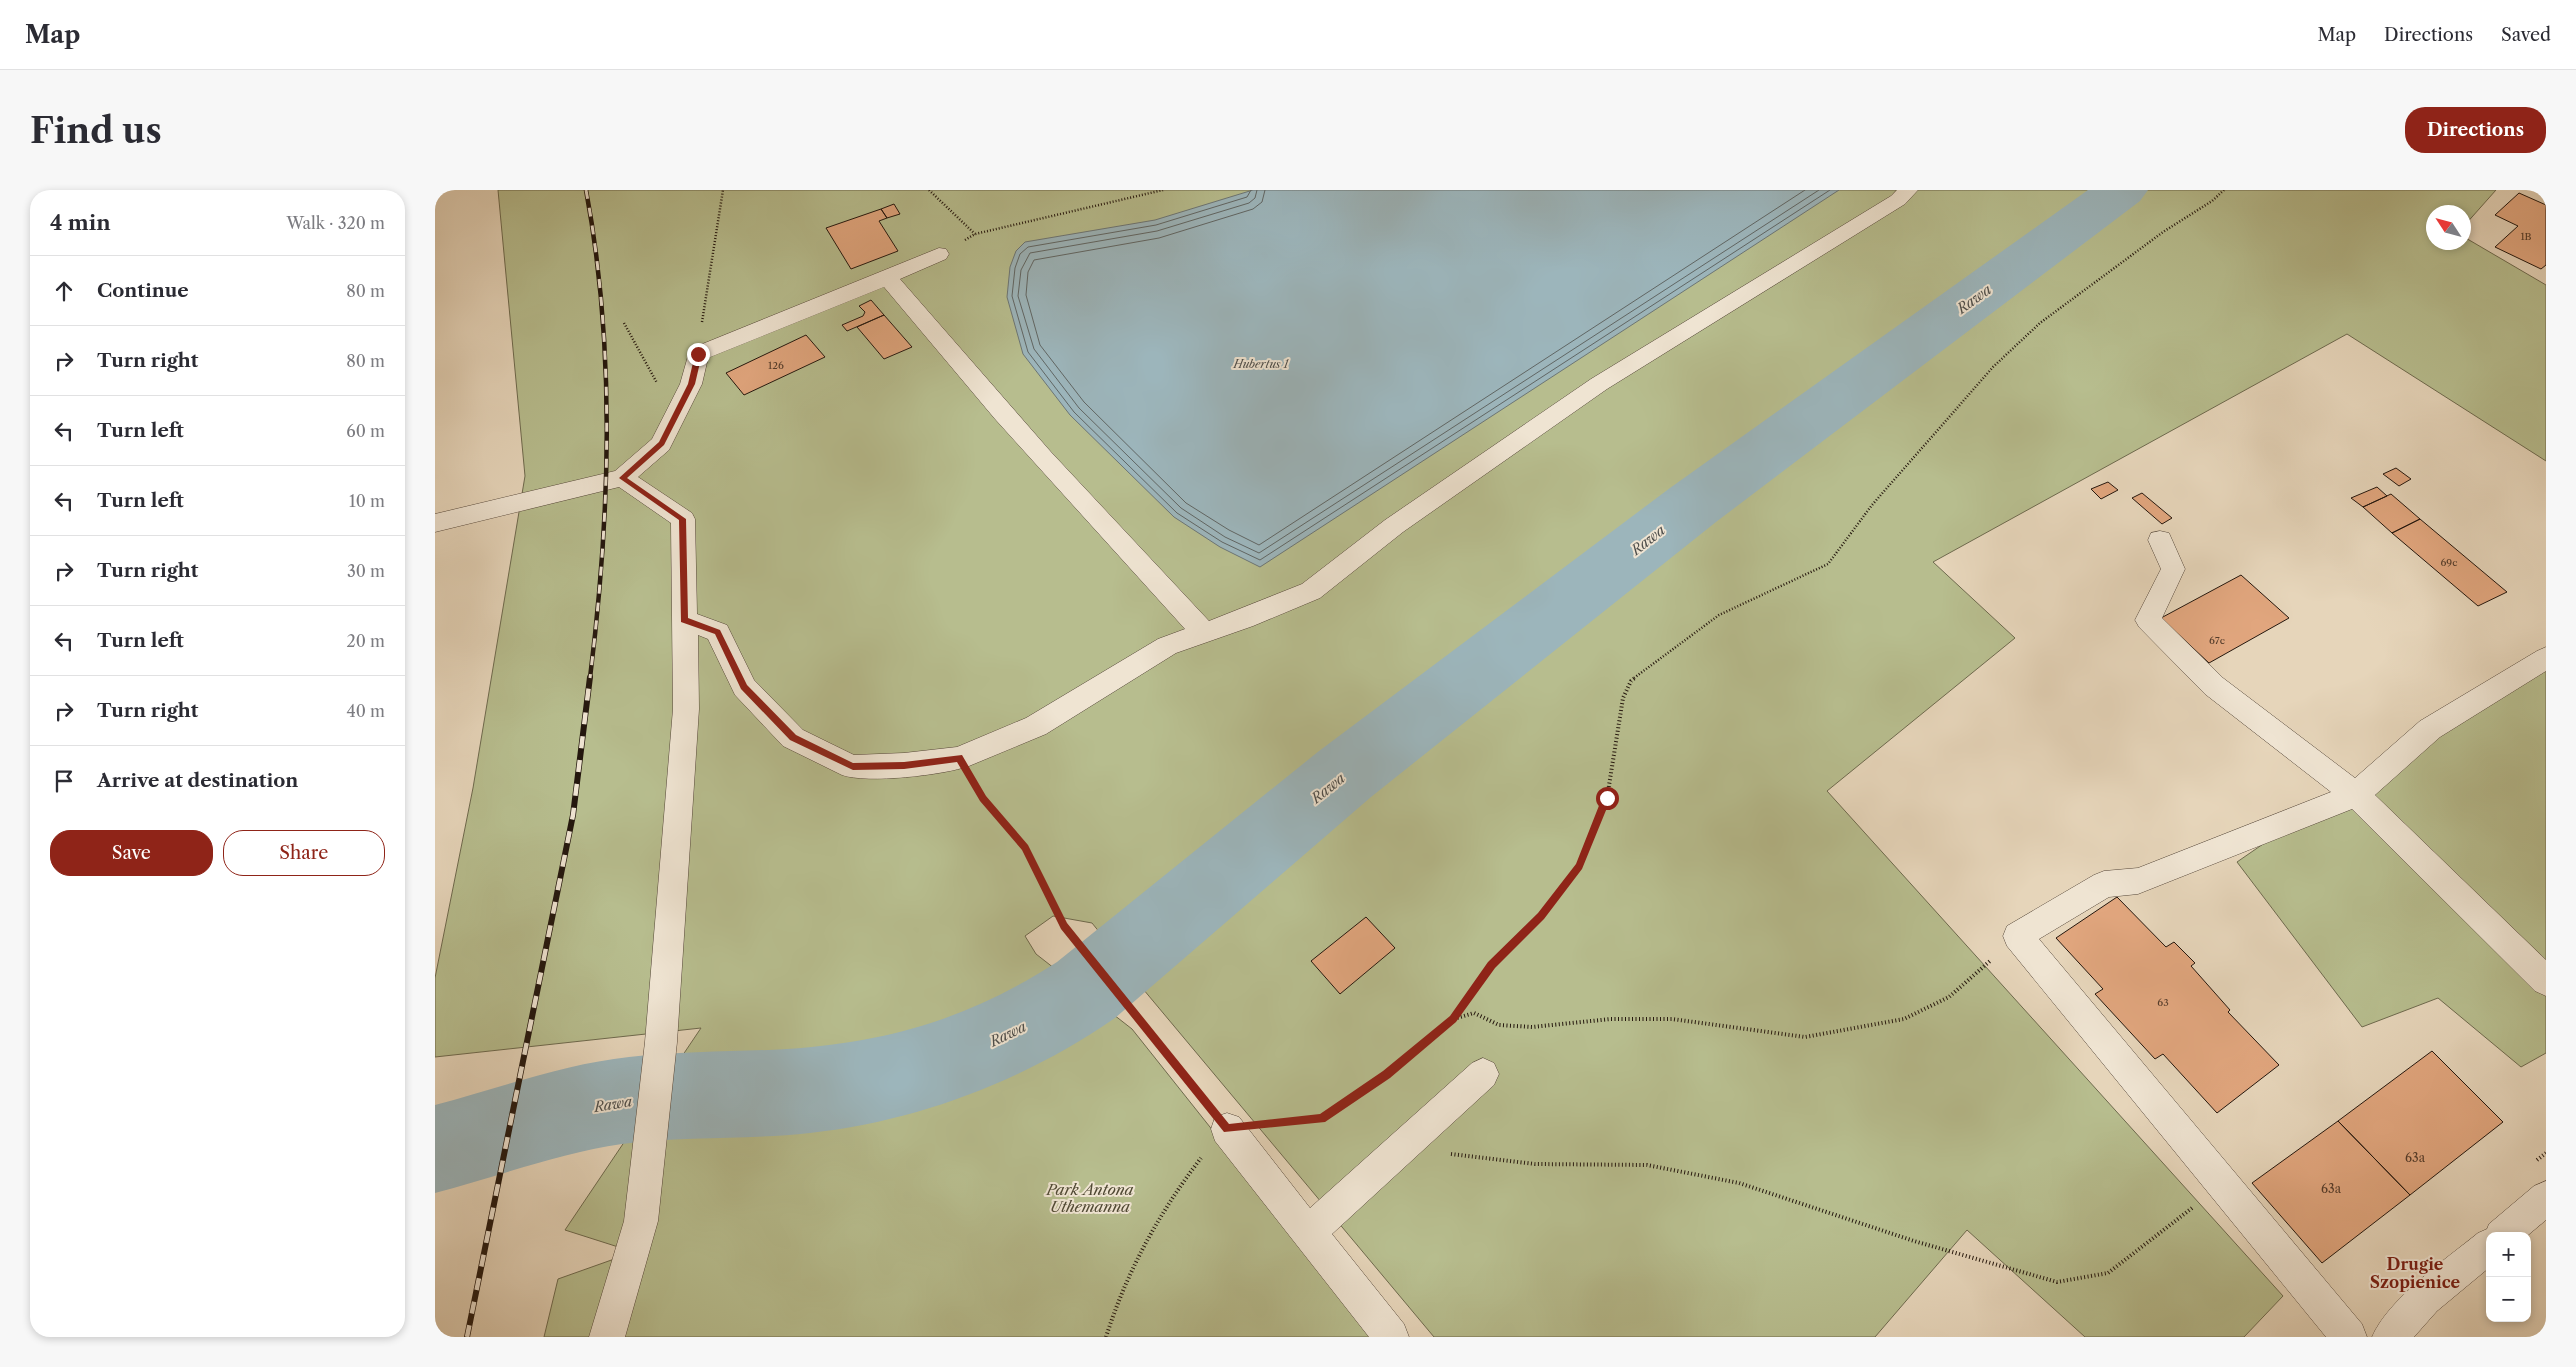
<!DOCTYPE html>
<meta charset="utf-8">
<style>
:root{--surface:#fff;--page:#f7f7f7;--text:#2b2b33;--muted:#7c7c81;--line:#e1e1e2;--accent:#8f2418}
body{margin:0;font-family:"Libre Caslon Text",serif;background:var(--page);color:var(--text)}
.controls{position:absolute;right:15px;bottom:15px;display:grid;overflow:hidden;border-radius:10px;box-shadow:0 2px 8px #0003}
.controls button{width:45px;height:45px;display:grid;place-items:center;padding:0;border:0;border-bottom:1px solid var(--line);background:var(--surface);color:var(--text);font:25px sans-serif}
.compass{position:absolute;left:1991px;top:15px;width:45px;height:45px;border-radius:50%;background:var(--surface);box-shadow:0 2px 8px #0003;rotate:306deg}
.stop{position:absolute;width:15px;height:15px;margin:-11px;border:4px solid #8f2418;border-radius:50%;background:#fff}
.stop.end{background:#8f2418;border-color:#fff;box-shadow:0 1px 5px #0008}
.list{margin:0;padding:0;list-style:none}
h2{display:flex;justify-content:space-between;align-items:center;height:65px;margin:0;padding:0 20px;font-size:21px}
h2 small{font-size:16px;font-weight:400;color:var(--muted)}
.list li{display:grid;grid-template-columns:32px 1fr auto;gap:15px;align-items:center;box-sizing:border-box;height:70px;padding:0 20px;border-top:1px solid var(--line)}
.list b{display:block;font-size:19px;white-space:nowrap}
.list em{font-size:16px;font-style:normal;color:var(--muted)}
.actions{display:flex;gap:10px;padding:15px 20px}
.actions a{flex:1;padding:11px 0;border:1px solid var(--accent);border-radius:20px;text-align:center;font-size:18px;color:var(--accent)}
.actions .main{background:var(--accent);color:#fff}
.icon{flex:none;width:28px;height:28px;fill:none;stroke:currentColor;stroke-width:2;stroke-linecap:round;stroke-linejoin:round}
.map{position:relative;flex:none;width:2111px;height:1147px;overflow:hidden;border-radius:20px}
header{display:flex;align-items:center;gap:30px;box-sizing:border-box;height:70px;padding:0 25px;background:var(--surface);border-bottom:1px solid var(--line)}
header strong{font-size:24px}
nav{display:flex;gap:28px;margin-inline-start:auto;font-size:18px}
.intro{display:flex;align-items:center;justify-content:space-between;box-sizing:border-box;height:120px;padding:0 30px}
h1{margin:0;font-size:35px}
.button{padding:12px 22px;border-radius:20px;background:var(--accent);color:#fff;font-size:18px;font-weight:700}
main{display:flex;gap:30px;padding:0 30px}
aside{flex:1;background:var(--surface);border-radius:20px;box-shadow:0 2px 8px #0003}
.map>svg:first-child{display:block}
</style>
<header>
<strong>Map</strong>
<nav><a>Map</a><a>Directions</a><a>Saved</a></nav>
</header>
<div class="intro"><h1>Find us</h1><a class="button">Directions</a></div>
<main>
<aside>
<h2>4 min<small>Walk · 320 m</small></h2>
<ul class="list">
<li><svg class="icon" aria-label="ahead" viewBox="0 0 24 24"><path d="M12 20V5M6 11l6-6 6 6"/></svg><div><b>Continue</b></div><em>80 m</em></li>
<li><svg class="icon" aria-label="right" viewBox="0 0 24 24"><path d="M7 20v-9h11M14 6l5 5-5 5"/></svg><div><b>Turn right</b></div><em>80 m</em></li>
<li><svg class="icon" aria-label="left" viewBox="0 0 24 24"><path d="M17 20v-9H6M10 6l-5 5 5 5"/></svg><div><b>Turn left</b></div><em>60 m</em></li>
<li><svg class="icon" aria-label="left" viewBox="0 0 24 24"><path d="M17 20v-9H6M10 6l-5 5 5 5"/></svg><div><b>Turn left</b></div><em>10 m</em></li>
<li><svg class="icon" aria-label="right" viewBox="0 0 24 24"><path d="M7 20v-9h11M14 6l5 5-5 5"/></svg><div><b>Turn right</b></div><em>30 m</em></li>
<li><svg class="icon" aria-label="left" viewBox="0 0 24 24"><path d="M17 20v-9H6M10 6l-5 5 5 5"/></svg><div><b>Turn left</b></div><em>20 m</em></li>
<li><svg class="icon" aria-label="right" viewBox="0 0 24 24"><path d="M7 20v-9h11M14 6l5 5-5 5"/></svg><div><b>Turn right</b></div><em>40 m</em></li>
<li><svg class="icon" aria-label="arrive" viewBox="0 0 24 24"><path d="M6 21V4h12l-3 4 3 4H6"/></svg><div><b>Arrive at destination</b></div></li>
</ul>
<div class="actions"><a class="main">Save</a><a>Share</a></div>
</aside>
<div class="map">
<svg width="2111" height="1147" viewBox="0 0 2111 1147">
<rect width="100%" height="100%" fill="#e6d5ba"/>
<filter id="stains"><feTurbulence type="fractalNoise" baseFrequency=".004" numOctaves="4"/><feColorMatrix values="0 0 0 0 .2 0 0 0 0 .09 0 0 0 0 .02 0 0 0 .5 -.17"/></filter>
<radialGradient id="worn" r=".72"><stop offset=".6" stop-color="#630" stop-opacity="0"/><stop offset="1" stop-color="#630" stop-opacity=".3"/></radialGradient>
<!-- green -->
<path fill="#b7bd8e" stroke="#6e6a4e" d="M63 0H1669L1203 341 674 754 657 733 618 726 590 746 601 764 697 839 942 1147H109L123 1089 199 1062 130 1040 266 838 0 867V788L38 598 90 286Z
M1705 0H2061L2029 36V22H1999V52H2029V47L2111 95V271L1912 144 1498 372 1580 448 1392 601 1848 1106 1809 1147H1650L1532 1040 1440 1147H999L693 781 1087 461Z
M2111 459V863L2086 877 2003 808 1927 837 1802 672Z"/>
<!-- water -->
<path fill="#9cb5bb" stroke="#6c7676" d="M818 0H1404L825 377 785 357 739 327 635 225 588 164 572 107 575 77 581 61 590 52 720 30Z"/>
<g fill="none" stroke-linecap="round" stroke-linejoin="round">
<!-- shore -->
<path stroke="#606664" stroke-width="1" d="M816 0 812 7 721 35 593 57 585 64 580 78 577 106 593 162 639 222 742 323 787 352 825 370 1395 0
M822 0 820 8 814 13 722 41 595 63 586 80 583 106 599 159 644 218 746 318 790 347 824 363 1384 0
M830 0 827 12 818 19 724 48 599 70 593 82 591 105 605 155 649 212 751 313 794 340 824 355 1370 0"/>
<!-- river -->
<path fill="#9cb5bb" fill-rule="evenodd" d="M1653 0H1713L1705 11 1281 332 936 607 680 828C590 890 485 931 375 943 313 950 249 946 187 954 124 963 61 987 0 1003V915C64 898 129 874 194 867 247 861 300 862 352 859 455 852 535 828 622 772L884 561 1235 298Z"/>
</g>
<!-- building -->
<path fill="#e1a67e" stroke="#24170e" d="M2084 3 2111 15V75L2106 79 2060 57 2083 36 2060 25Z
M459 14 465 24 452 28 446 19Z
M446 19 452 28 444 31 463 61 416 79 391 38Z
M436 110 449 125 412 141 407 135 428 126 430 122 424 116Z
M449 125 477 157 449 169 422 137Z
M371 145 390 167 309 205 291 183Z
M1961 278 1976 289 1964 296 1948 284Z
M1673 292 1683 300 1666 309 1656 299Z
M1942 297 1952 306 1928 317 1916 308Z
M1707 303 1737 328 1727 334 1697 308Z
M1956 304 1985 329 1957 343 1928 317Z
M1985 329 2072 402 2043 416 1957 343Z
M1806 385 1854 428 1774 473 1726 428Z
M1682 707 1731 757 1739 752 1760 773 1756 776 1795 820 1793 822 1844 875 1782 923 1728 864 1720 869 1660 804 1668 799 1621 748Z
M931 727 960 758 905 804 876 771Z
M1997 861 2068 932 1975 1005 1903 931Z
M1903 931 1975 1005 1887 1073 1817 993Z"/>
<g fill="none" stroke-linecap="round" stroke-linejoin="round">
<!-- minor casing -->
<g stroke="#544639" stroke-width="1">
<path id="minor" d="M1462 0H1483L1470 14 1172 199 968 342 885 408 818 436 741 463 611 544 534 576C509 585 432 594 407 585L348 556 300 505 273 449 263 445 264 519 242 852 223 1031 190 1147H154L189 1031 210 852 238 519 236 333 184 297 0 342V324L180 281 217 249 245 194 255 159 504 58 511 59 514 64 511 69 465 89 616 262 774 431 867 394 950 330 1156 189 1456 6ZM449 97 560 229 750 439 723 449 591 528 522 557 469 563 419 565 368 540 319 490 292 435 262 424 260 329 257 323 203 287 234 260 267 194 273 168Z
M1725 341 1734 343 1750 379 1727 428 1788 488 1920 588 1985 531 2102 461 2111 457V481L2005 547 1940 605 2111 770V806L2100 801 1917 619 1703 704 1674 707 1604 749 1927 1134 1932 1147H1891L1572 756 1568 746 1572 736 1659 685 1669 681 1703 678 1896 602 1770 504 1704 437 1700 430 1726 379 1713 350 1716 343Z
M1048 868 1059 873 1064 884 1059 895 897 1044 969 1134 974 1147H934L780 951 776 939 780 927 792 923 804 927 875 1018 1037 873Z
M2111 991V1030L2092 1046H2055V1077L2002 1121 1979 1147H1937C1953 1109 2011 1069 2043 1043L2052 1039 2054 1034 2099 996Z"/>
</g>
<!-- path-far1 -->
<path stroke="#24170e" stroke-width="2.5" stroke-dasharray="1 2" stroke-linecap="butt" d="M494 0 540 44
M530 50 540 44 728 0
M267 132 288 0
M189 133 222 193
M1199 488 1284 425 1393 374 1437 315 1558 177 1605 133 1728 42 1777 11 1789 0"/>
<!-- path -->
<path stroke="#24170e" stroke-width="4" stroke-dasharray="1 2.5" stroke-linecap="butt" d="M541 596 548 609 590 657 629 736 770 911
M1018 829 1056 775 1106 726 1144 676 1172 608 1188 508 1196 491 1201 487
M836 933 886 929 952 884 1018 829 1039 823 1064 835 1097 837 1176 829H1237L1370 847 1469 829 1514 807 1555 771
M1016 964 1100 974 1212 975 1304 993 1479 1051 1622 1092 1673 1083 1757 1018
M2102 970 2111 963
M671 1147C692 1081 724 1023 766 968"/>
<!-- minor -->
<use href="#minor" fill="#efe4d2" fill-rule="evenodd"/>
<!-- rail-far1 casing -->
<g stroke="#24170e" stroke-width="4.5">
<path id="rail-far1" d="M151 0C181 160 175 327 155 488"/>
</g>
<!-- rail casing -->
<g stroke="#24170e" stroke-width="6">
<path id="rail" d="M32 1147 138 625 155 487"/>
</g>
<!-- rail-far1 -->
<use href="#rail-far1" stroke="#efe4d2" stroke-width="3" stroke-dasharray="9" stroke-linecap="butt"/>
<!-- rail -->
<use href="#rail" stroke="#efe4d2" stroke-width="4.5" stroke-dasharray="12" stroke-linecap="butt"/>
</g>
<!-- route -->
<path fill="#8f2418" d="M263 162 267 164 260 194 229 255 192 288 251 329 253 428 285 440 312 495 361 545 418 573 469 572 527 565 551 606 593 655 632 733 794 934 885 924 948 881 1015 826 1053 772 1103 723 1141 674 1167 608 1172 605 1176 608 1147 679 1109 729 1060 778 1021 832 955 888 890 932 789 942 626 739 587 660 545 611 522 572 469 579 418 580 355 550 306 499 280 444 246 432 244 330 184 288 224 252 253 194 260 164Z"/>
<g text-anchor="middle" stroke-width="4" stroke-linejoin="round" paint-order="stroke">
<!-- number labels -->
<g font-size="10" fill="#533b2a">
<text x="2091" y="50">1B</text>
<text x="341" y="179">126</text>
<text x="2014" y="376">69c</text>
<text x="1782" y="454">67c</text>
<text x="1728" y="816">63</text>
</g>
<!-- far-water labels -->
<g font-size="11" font-style="italic" fill="#4e4e4b" stroke="#efe4d2">
<text x="826" y="178">Hubertus 1</text>
</g>
<!-- near-number labels -->
<g font-size="12" fill="#533b2a">
<text x="1980" y="972">63a</text>
<text x="1896" y="1003">63a</text>
</g>
<!-- water labels -->
<g font-size="14" font-style="italic" fill="#4e4e4b" stroke="#efe4d2">
<text transform="translate(1539 109) rotate(-36)" y="5">Rawa</text>
<text transform="translate(1213 350) rotate(-38)" y="5">Rawa</text>
<text transform="translate(893 598) rotate(-39)" y="5">Rawa</text>
<text transform="translate(573 844) rotate(-26)" y="5">Rawa</text>
<text transform="translate(178 914) rotate(-9)" y="5">Rawa</text>
</g>
<!-- near-park labels -->
<g font-size="15" font-style="italic" fill="#504934" stroke="#efe4d2">
<text x="655" y="1005">Park Antona<tspan x="655" dy="17">Uthemanna</tspan></text>
</g>
<!-- near-neighbourhood labels -->
<g font-size="16" font-weight="bold" fill="#7a1f14" stroke="#efe4d2">
<text x="1980" y="1080">Drugie<tspan x="1980" dy="18">Szopienice</tspan></text>
</g>
</g>
<rect width="100%" height="100%" filter="url(#stains)"/>
<rect width="100%" height="100%" fill="url(#worn)"/>
</svg>
<div class="controls">
<button>+</button>
<button>−</button>
</div>
<svg class="compass" viewBox="-18 -18 36 36"><path d="M0-13l5 13h-10z" fill="#e53935"/><path d="M0 13l5-13h-10z" fill="#7c7c81"/></svg>
<div class="stop" style="left:1172px;top:608px"></div>
<div class="stop end" style="left:263px;top:164px"></div>
</div>
</main>
